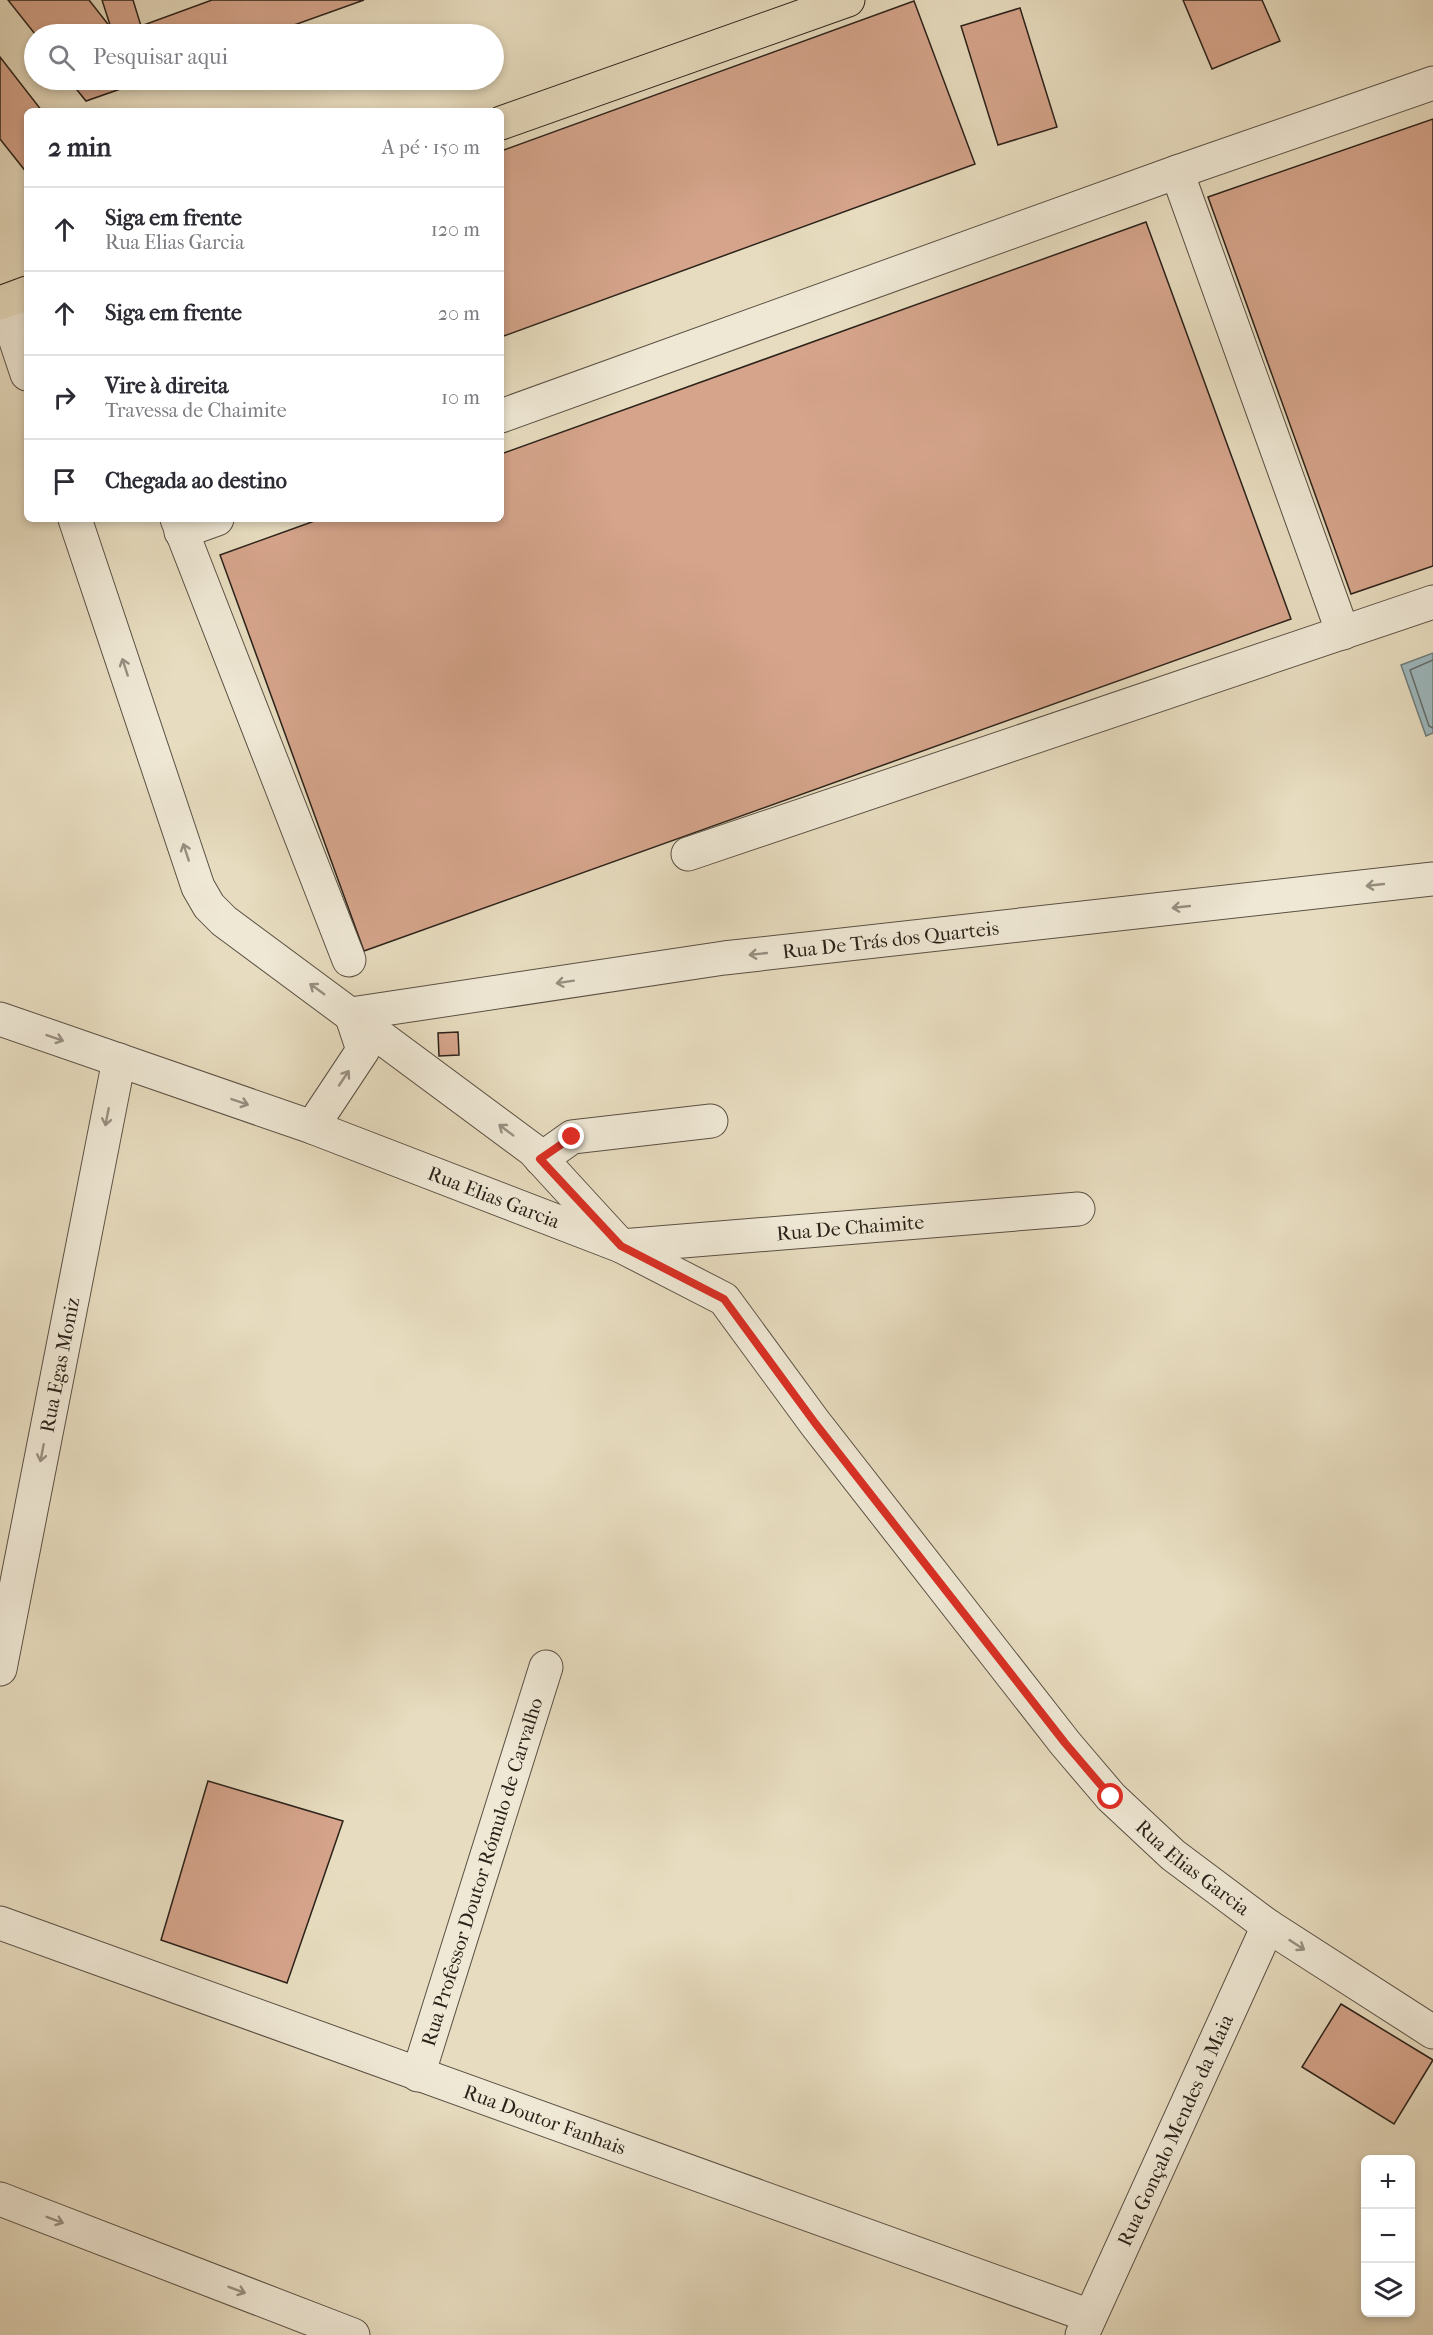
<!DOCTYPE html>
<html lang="pt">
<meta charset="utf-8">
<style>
:root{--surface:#fff;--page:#f7f7f7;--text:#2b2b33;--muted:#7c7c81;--line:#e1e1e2}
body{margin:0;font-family:"IM FELL French Canon",serif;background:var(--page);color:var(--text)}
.controls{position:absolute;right:18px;bottom:18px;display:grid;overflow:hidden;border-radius:9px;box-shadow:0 3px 9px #0003}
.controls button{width:54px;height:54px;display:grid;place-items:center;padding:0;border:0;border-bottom:2px solid var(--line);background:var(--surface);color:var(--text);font:30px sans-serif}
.stop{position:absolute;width:18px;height:18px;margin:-14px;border:4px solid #d93025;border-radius:50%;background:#fff}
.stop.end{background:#d93025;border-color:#fff;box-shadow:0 2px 6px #0008}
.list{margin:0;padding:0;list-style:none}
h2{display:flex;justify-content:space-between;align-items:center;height:78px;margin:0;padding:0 24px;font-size:26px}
h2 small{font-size:20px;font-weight:400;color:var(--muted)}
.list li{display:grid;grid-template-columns:39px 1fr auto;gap:18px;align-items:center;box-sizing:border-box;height:84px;padding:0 24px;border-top:2px solid var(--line)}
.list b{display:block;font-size:22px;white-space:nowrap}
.list p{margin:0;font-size:20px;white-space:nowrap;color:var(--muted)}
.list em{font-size:20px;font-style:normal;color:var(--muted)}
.icon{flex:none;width:33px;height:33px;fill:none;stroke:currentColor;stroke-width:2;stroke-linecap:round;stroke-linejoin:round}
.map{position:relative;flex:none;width:1433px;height:2335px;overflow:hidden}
.search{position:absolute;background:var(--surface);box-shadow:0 3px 9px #0003;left:24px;top:24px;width:480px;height:66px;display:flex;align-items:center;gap:15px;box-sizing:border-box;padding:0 21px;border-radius:33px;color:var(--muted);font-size:22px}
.panel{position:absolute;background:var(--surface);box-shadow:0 3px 9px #0003;left:24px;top:108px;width:480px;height:414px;border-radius:9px}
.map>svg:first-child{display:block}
</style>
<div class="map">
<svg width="1433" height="2335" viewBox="0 0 1433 2335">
<rect width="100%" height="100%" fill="#e7dcbf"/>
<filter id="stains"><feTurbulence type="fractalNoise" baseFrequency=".00333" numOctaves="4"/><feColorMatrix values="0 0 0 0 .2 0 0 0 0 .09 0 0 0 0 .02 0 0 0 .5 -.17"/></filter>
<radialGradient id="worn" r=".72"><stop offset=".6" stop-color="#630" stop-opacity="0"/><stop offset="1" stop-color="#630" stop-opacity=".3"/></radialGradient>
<!-- water -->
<path fill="#9db8be" stroke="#6f7c7c" stroke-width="1.5" d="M1433 653V733L1426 736 1401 665Z"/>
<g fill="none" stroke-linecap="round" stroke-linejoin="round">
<!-- shore -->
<path stroke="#646d6c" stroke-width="1.5" d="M1433 660 1410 670 1429 726 1433 728"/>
</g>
<!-- building -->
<path fill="#d5a48b" stroke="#2b221a" stroke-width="1.5" d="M8 0H89L111 28 102 0H133L141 26 212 0H364L269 34H35Z
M1183 0H1262L1280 41 1212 69Z
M914 1 975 164 501 337V151Z
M1020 8 1057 127 998 145 961 26Z
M0 57 42 111H27V173L0 139Z
M69 80H146L86 101Z
M1433 119V566L1351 594 1208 197Z
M1146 222 1291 619 364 951 220 555 320 519H501V454Z
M458 1032 459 1055 439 1056 438 1033Z
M208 1781 343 1821 287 1983 161 1940Z
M1341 2004 1433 2060 1394 2124 1302 2067Z"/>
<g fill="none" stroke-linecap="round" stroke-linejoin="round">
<!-- minor casing -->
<g stroke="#5a5043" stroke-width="35">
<g id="minor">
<path d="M1177 172 1343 633"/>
<path d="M3 302 27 374"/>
<path d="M501 416 1177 172 1433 83"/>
<path id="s1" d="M75 519 198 887 209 906 224 921 533 1150 621 1246 1078 1209"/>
<path d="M177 519 349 960"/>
<path d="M181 532 217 519"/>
<path d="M688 854 1433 602"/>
<path id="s2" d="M0 1019 312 1127 621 1246 724 1299 815 1423 1065 1743 1111 1797 1173 1855 1268 1926 1433 2032"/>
<path id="s3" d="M312 1127 363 1050 351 1014 724 958 1433 879"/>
<path d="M541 1159 572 1137 711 1121"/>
<path id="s4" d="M0 1669 119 1060"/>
<path id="s5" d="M0 1923 1090 2316"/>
<path id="s6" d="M418 2075 546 1667"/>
<path d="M0 2199 353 2335"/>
<path id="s7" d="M1082 2335 1268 1926"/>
</g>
</g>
<!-- major casing -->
<g stroke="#2b221a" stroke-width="35">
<path id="major" d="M501 123 848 0
M0 303 27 293"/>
</g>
<!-- minor -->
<use href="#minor" stroke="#efe8d5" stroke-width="33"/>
<!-- major -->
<use href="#major" stroke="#e7dcbf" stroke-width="33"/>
</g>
<!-- one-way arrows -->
<defs><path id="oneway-shaft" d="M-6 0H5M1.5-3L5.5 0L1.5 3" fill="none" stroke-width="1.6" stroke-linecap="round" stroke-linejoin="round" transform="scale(1.5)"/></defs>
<g stroke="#978f81">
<use href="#oneway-shaft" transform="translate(125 667) rotate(-108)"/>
<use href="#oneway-shaft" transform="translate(186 852) rotate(-108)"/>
<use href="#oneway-shaft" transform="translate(1375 885) rotate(174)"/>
<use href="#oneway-shaft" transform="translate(1181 907) rotate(174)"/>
<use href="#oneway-shaft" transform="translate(758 954) rotate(174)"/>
<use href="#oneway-shaft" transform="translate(565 982) rotate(171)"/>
<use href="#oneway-shaft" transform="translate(317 989) rotate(-144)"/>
<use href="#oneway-shaft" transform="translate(55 1038) rotate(19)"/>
<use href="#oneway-shaft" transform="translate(344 1078) rotate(-56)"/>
<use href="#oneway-shaft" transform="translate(240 1102) rotate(19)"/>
<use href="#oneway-shaft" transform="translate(107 1117) rotate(101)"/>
<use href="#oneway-shaft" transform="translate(506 1130) rotate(-143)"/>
<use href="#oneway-shaft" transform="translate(42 1453) rotate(101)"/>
<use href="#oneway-shaft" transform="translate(1297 1945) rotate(33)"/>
<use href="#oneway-shaft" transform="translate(55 2220) rotate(21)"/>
<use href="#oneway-shaft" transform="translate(237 2290) rotate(21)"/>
</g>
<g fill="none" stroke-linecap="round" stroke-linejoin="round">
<!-- route -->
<path stroke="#d93025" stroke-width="8" d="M572 1137 540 1159 621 1246 724 1299 815 1423 1065 1743 1111 1797"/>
</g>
<g text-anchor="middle" stroke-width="5" stroke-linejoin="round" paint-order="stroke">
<!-- street labels -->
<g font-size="20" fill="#2b221a" stroke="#efe8d5">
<text dy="7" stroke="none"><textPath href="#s3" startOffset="675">Rua De Trás dos Quarteis</textPath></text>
<text dy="7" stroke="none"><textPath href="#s2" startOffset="525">Rua Elias Garcia</textPath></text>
<text dy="7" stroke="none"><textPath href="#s1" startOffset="1176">Rua De Chaimite</textPath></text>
<text dy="7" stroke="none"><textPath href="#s4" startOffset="310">Rua Egas Moniz</textPath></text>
<text dy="7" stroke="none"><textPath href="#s2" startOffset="1516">Rua Elias Garcia</textPath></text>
<text dy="7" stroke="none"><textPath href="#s6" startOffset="213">Rua Professor Doutor Rómulo de Carvalho</textPath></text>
<text dy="7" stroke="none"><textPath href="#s5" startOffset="579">Rua Doutor Fanhais</textPath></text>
<text dy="7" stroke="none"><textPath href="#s7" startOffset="225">Rua Gonçalo Mendes da Maia</textPath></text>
</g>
</g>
<rect width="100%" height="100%" filter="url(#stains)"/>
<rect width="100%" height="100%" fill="url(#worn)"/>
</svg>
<div class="controls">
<button>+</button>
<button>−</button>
<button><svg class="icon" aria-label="layers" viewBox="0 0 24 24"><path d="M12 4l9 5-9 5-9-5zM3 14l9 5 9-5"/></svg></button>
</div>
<div class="stop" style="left:1111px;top:1797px"></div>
<div class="stop end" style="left:572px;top:1137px"></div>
<div class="search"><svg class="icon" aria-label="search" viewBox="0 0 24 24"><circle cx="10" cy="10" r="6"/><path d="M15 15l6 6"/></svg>Pesquisar aqui</div>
<section class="panel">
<h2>2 min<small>A pé · 150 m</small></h2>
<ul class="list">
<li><svg class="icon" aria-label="ahead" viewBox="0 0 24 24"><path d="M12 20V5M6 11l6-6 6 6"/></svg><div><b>Siga em frente</b><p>Rua Elias Garcia</p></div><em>120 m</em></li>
<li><svg class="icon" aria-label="ahead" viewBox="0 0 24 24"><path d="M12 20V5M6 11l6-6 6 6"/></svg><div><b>Siga em frente</b></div><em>20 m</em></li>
<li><svg class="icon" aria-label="right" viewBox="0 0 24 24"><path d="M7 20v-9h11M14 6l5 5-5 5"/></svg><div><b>Vire à direita</b><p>Travessa de Chaimite</p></div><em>10 m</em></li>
<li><svg class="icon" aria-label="arrive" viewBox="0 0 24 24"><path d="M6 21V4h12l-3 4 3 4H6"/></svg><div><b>Chegada ao destino</b></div></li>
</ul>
</section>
</div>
